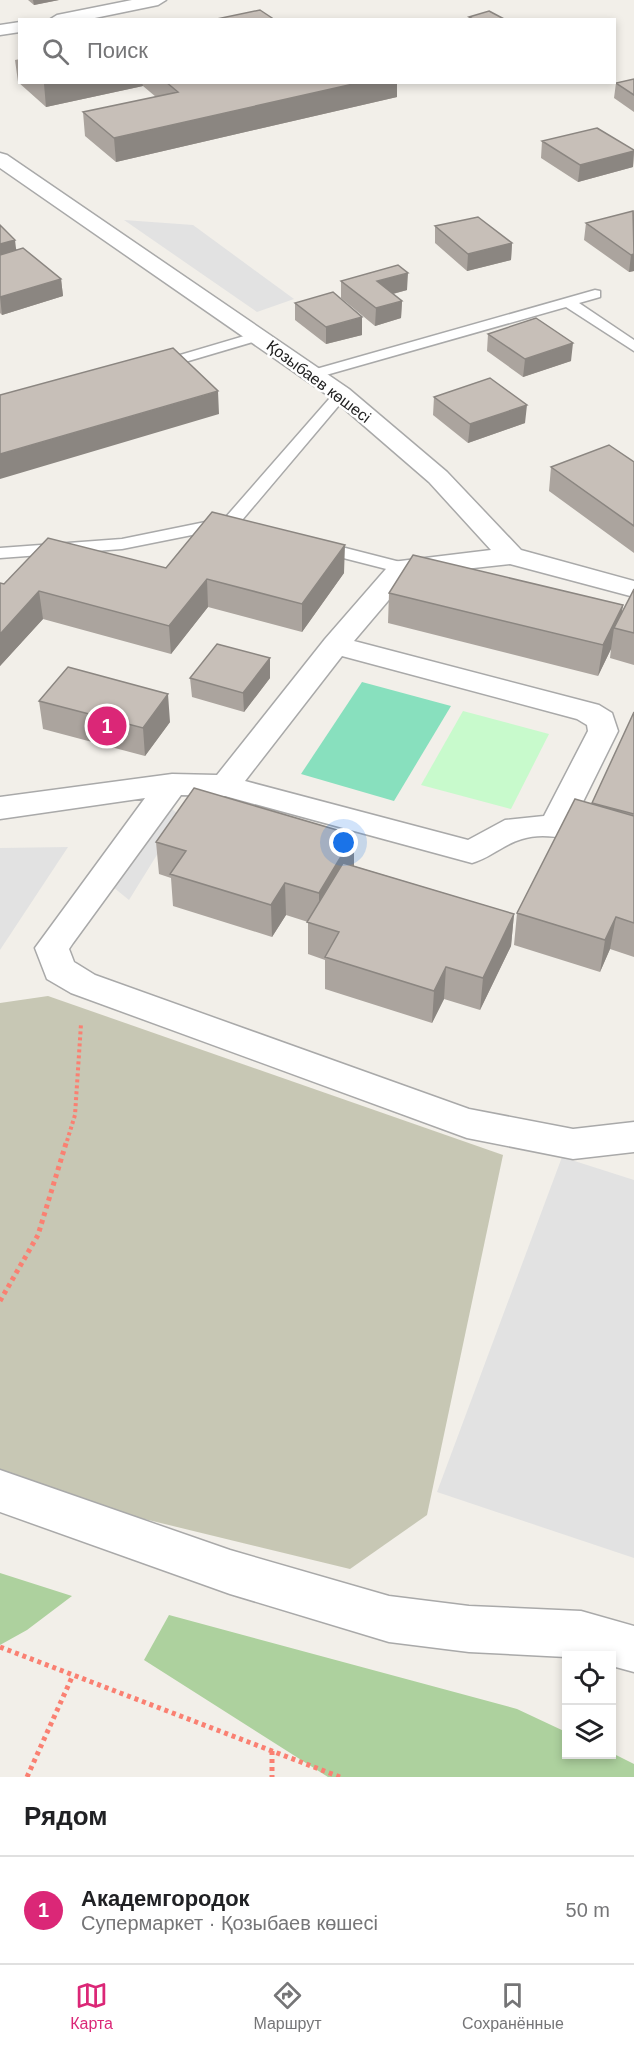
<!DOCTYPE html>
<html lang="ru">
<meta charset="utf-8">
<style>
:root{--surface:#fff;--page:#f6f6f6;--text:#202124;--muted:#757577;--line:#e0e0e0;--accent:#db2777}
body{margin:0;font-family:Helvetica,sans-serif;background:var(--page);color:var(--text)}
.controls{position:absolute;right:18px;bottom:18px;display:grid;overflow:hidden;border-radius:0px;box-shadow:0 3px 9px #0003}
.controls button{width:54px;height:54px;display:grid;place-items:center;padding:0;border:0;border-bottom:2px solid var(--line);background:var(--surface);color:var(--text);font:30px sans-serif}
.you{position:absolute;left:344px;top:843px;width:21px;height:21px;margin:-15px;border:4px solid #fff;border-radius:50%;background:#1a73e8;box-shadow:0 0 0 9px #1a73e833}
.badge{display:grid;place-items:center;width:39px;height:39px;border-radius:50%;background:var(--accent);color:#fff;font-size:20px;font-weight:700}
.pin{position:absolute;translate:-50% -50%;border:3px solid #fff;box-shadow:0 2px 6px #0006}
.list{margin:0;padding:0;list-style:none}
h2{display:flex;justify-content:space-between;align-items:center;height:78px;margin:0;padding:0 24px;font-size:26px}
h2 small{font-size:20px;font-weight:400;color:var(--muted)}
.list li{display:grid;grid-template-columns:39px 1fr auto;gap:18px;align-items:center;box-sizing:border-box;height:108px;padding:0 24px;border-top:2px solid var(--line)}
.list b{display:block;font-size:22px;white-space:nowrap}
.list p{margin:0;font-size:20px;white-space:nowrap;color:var(--muted)}
.list em{font-size:20px;font-style:normal;color:var(--muted)}
.icon{flex:none;width:33px;height:33px;fill:none;stroke:currentColor;stroke-width:2;stroke-linecap:round;stroke-linejoin:round}
.map{position:relative;flex:none;width:634px;height:1777px;overflow:hidden}
.search{position:absolute;background:var(--surface);box-shadow:0 3px 9px #0003;left:18px;right:18px;top:18px;height:66px;display:flex;align-items:center;gap:15px;box-sizing:border-box;padding:0 21px;border-radius:0px;color:var(--muted);font-size:22px}
.sheet{height:186px;background:var(--surface)}
nav{display:flex;justify-content:space-around;align-items:center;box-sizing:border-box;height:84px;border-top:2px solid var(--line);background:var(--surface);font-size:16px;color:var(--muted)}
nav a{display:grid;justify-items:center;gap:3px}
nav .on{color:var(--accent)}
.map>svg:first-child{display:block}
</style>
<div class="map">
<svg width="634" height="1777" viewBox="0 0 634 1777">
<rect width="100%" height="100%" fill="#f2efe9"/>
<!-- construction -->
<path fill="#c7c7b4" d="M48 996 503 1155 427 1515 350 1569 0 1484V1003Z"/>
<!-- forest -->
<path fill="#add19e" d="M0 1573 72 1596 27 1630 0 1645Z
M169 1615 517 1709 566 1732V1754L612 1753 634 1764V1777H328L144 1660Z"/>
<!-- park -->
<path fill="#c8facc" d="M463 711 549 734 511 809 421 785Z"/>
<!-- pitch -->
<path fill="#88e0be" d="M362 682 451 706 394 801 301 774Z"/>
<!-- parking -->
<path fill="#e2e2e2" d="M124 220 193 225 294 299 257 312Z
M160 800 181 816 129 900 102 878Z
M68 847 0 950V848Z
M562 1157 634 1180V1558L437 1492Z"/>
<g fill="none" stroke-linecap="round" stroke-linejoin="round">
<!-- lane casing -->
<g stroke="#a9a9a9" stroke-width="3">
<path id="lane" d="M595 290 600 291V297L579 303 634 340V351L566 307 319 377 314 379 306 374 309 371Z
M258 332 263 333 265 336 263 339 158 370 151 366 153 363Z
M341 389 349 394 346 397 237 526 122 549 0 558V548L122 539 225 518 336 391Z
M318 541 408 564 411 568 402 573 312 550 309 546 312 542Z"/>
</g>
<!-- street casing -->
<g stroke="#a9a9a9" stroke-width="3">
<path id="street" d="M132 0H166L158 5 85 20H49L57 15Z
M20 22V32L0 35V25Z
M0 153 7 155 349 389 447 472 521 550 634 581V597L510 564 410 575 354 641 599 705 612 713 618 731 574 820 634 837V859C601 850 556 828 522 839 504 844 490 858 472 863L225 796 181 795 73 943 69 949 74 962 95 975 469 1109 573 1129 634 1122V1152L573 1159 467 1138 71 993 47 979 35 948 145 798 0 819V797L172 774 217 775 325 639 392 562 491 550 429 482 333 399 0 168ZM342 656 577 719 587 725 588 731 544 816 505 820 468 840 245 781Z
M0 1470 230 1550 389 1596 469 1606 581 1611 634 1626V1672L612 1666V1656L566 1657 469 1652 389 1642 230 1594 0 1512Z"/>
</g>
<!-- path-far1 -->
<path stroke="#fa8072" stroke-width="4" stroke-dasharray="3 3" stroke-linecap="butt" d="M67 1141 75 1115 81 1024"/>
<!-- path -->
<path stroke="#fa8072" stroke-width="5" stroke-dasharray="4 4" stroke-linecap="butt" d="M0 1301 38 1235 67 1140
M0 1647 340 1777
M272 1751V1777
M27 1777 73 1675"/>
<!-- lane -->
<use href="#lane" fill="#fff" fill-rule="evenodd"/>
<!-- street -->
<use href="#street" fill="#fff" fill-rule="evenodd"/>
</g>
<!-- wall -->
<path fill="#aba49e" d="M28 0H59L34 5Z
M20 59V82H397V97L116 162 85 136 83 112 156 97 143 86 46 107 18 82 15 60Z
M634 79V112L614 98 616 83Z
M542 141 634 150 633 167 578 182 541 158Z
M634 211V271L629 272 584 240 586 223Z
M0 225 17 250 61 279 63 296 2 315 0 313Z
M435 226 512 243 511 260 467 271 435 243Z
M341 281 407 290 393 294 402 301 401 318 375 326 341 298Z
M295 303 362 335 326 344 295 320Z
M488 334 571 361 523 377 487 351Z
M434 397 525 423 468 443 433 415Z
M634 462V553L549 491 551 467Z
M166 568 344 573 302 632 208 607 171 654 43 619 0 666V583L4 584Z
M634 589V665L610 658 611 649 598 676 388 623 389 593 623 605 621 615Z
M270 658V678L244 712 192 697 190 678Z
M39 701 170 722 145 756 43 729Z
M634 712V957L610 949 600 972 514 945 517 913 592 804Z
M354 835V866L514 914 511 946 480 1010 444 999 432 1023 325 989V960L308 954V922L286 915 272 937 173 906 171 878 159 874 156 842Z"/>
<!-- shaded-wall -->
<path fill="#8b8681" d="M33 0H59L34 5Z
M52 82H142L143 86 46 107 44 84Z
M362 82H397V97L116 162 114 138Z
M634 151 633 167 578 182 580 165Z
M15 240 17 257 0 262V244Z
M512 243 511 260 467 271 468 254Z
M634 254V271L629 272 631 255Z
M408 273 407 290 377 298V281Z
M61 279 63 296 2 315 0 297Z
M402 301 401 318 375 326 376 308Z
M362 317V335L326 344V327Z
M573 343 571 361 523 377 525 359Z
M218 391 219 414 0 479V454Z
M527 405 525 423 468 443 470 424Z
M345 545 344 573 302 632V604Z
M207 579 208 607 171 654 169 626Z
M39 591 43 619 0 666V634Z
M623 605 619 629 614 628 611 649 598 676 603 645Z
M270 658V678L244 712 243 693Z
M168 694 170 722 145 756 143 728Z
M354 835V867L319 925V893Z
M285 883 286 915 272 937 271 905Z
M514 914 511 946 480 1010 483 978Z
M616 917 610 949 600 972 605 940Z
M446 967 444 999 432 1023 434 991Z"/>
<!-- building -->
<path fill="#c7bfb8" stroke="#8b8681" stroke-width="1.5" d="M260 10 275 20H212Z
M489 11 506 20H475L469 17Z
M634 79V95L616 83Z
M166 82H362L114 138 83 112 178 92Z
M597 128 634 150V151L580 165 542 141Z
M633 211 634 254 631 255 586 223Z
M478 217 512 243 468 254 435 226Z
M0 225 15 240 0 244Z
M23 248 61 279 0 297V255Z
M398 265 408 273 377 281 402 301 376 308 341 281Z
M333 292 362 317 326 327 295 303Z
M536 318 573 343 525 359 488 334Z
M173 348 218 391 0 454V395Z
M490 378 527 405 470 424 434 397Z
M609 445 634 462V526L551 467Z
M212 512 345 545 302 604 207 579 169 626 39 591 0 634V583L4 584 48 538 166 568Z
M413 555 623 605 603 645 389 593Z
M634 589V633L614 628Z
M217 644 270 658 243 693 190 678Z
M68 667 168 694 143 728 39 701Z
M634 712V814L592 803Z
M194 788 354 835 319 893 285 883 271 905 170 874 186 851 156 842Z
M575 799 634 816V923L616 917 605 940 517 913Z
M343 863 514 914 483 978 446 967 434 991 325 957 339 932 307 922Z"/>
<g text-anchor="middle" stroke-width="5" stroke-linejoin="round" paint-order="stroke">
<!-- far-street labels -->
<g font-size="16" fill="#222" stroke="#fff">
<text transform="translate(319 381) rotate(37)" y="6">Қозыбаев көшесі</text>
</g>
</g>
</svg>
<div class="controls">
<button><svg class="icon" aria-label="locate" viewBox="0 0 24 24"><circle cx="12" cy="12" r="6"/><path d="M12 2v4M12 18v4M2 12h4M18 12h4"/></svg></button>
<button><svg class="icon" aria-label="layers" viewBox="0 0 24 24"><path d="M12 4l9 5-9 5-9-5zM3 14l9 5 9-5"/></svg></button>
</div>
<div class="you"></div>
<div class="pin badge" style="left:107px;top:726px">1</div>
<div class="search"><svg class="icon" aria-label="search" viewBox="0 0 24 24"><circle cx="10" cy="10" r="6"/><path d="M15 15l6 6"/></svg>Поиск</div>
</div>
<section class="sheet">
<h2>Рядом<small></small></h2>
<ul class="list">
<li><span class="badge">1</span><div><b>Академгородок</b><p>Супермаркет · Қозыбаев көшесі</p></div><em>50 m</em></li>
</ul>
</section>
<nav>
<a class="on"><svg class="icon" aria-label="map" viewBox="0 0 24 24"><path d="M3 6l6-2 6 2 6-2v14l-6 2-6-2-6 2zM9 4v14M15 6v14"/></svg>Карта</a>
<a><svg class="icon" aria-label="directions" viewBox="0 0 24 24"><path d="M12 3l9 9-9 9-9-9zM9 14v-3h6M13 9l2 2-2 2"/></svg>Маршрут</a>
<a><svg class="icon" aria-label="saved" viewBox="0 0 24 24"><path d="M7 4h10v16l-5-4-5 4z"/></svg>Сохранённые</a>
</nav>
